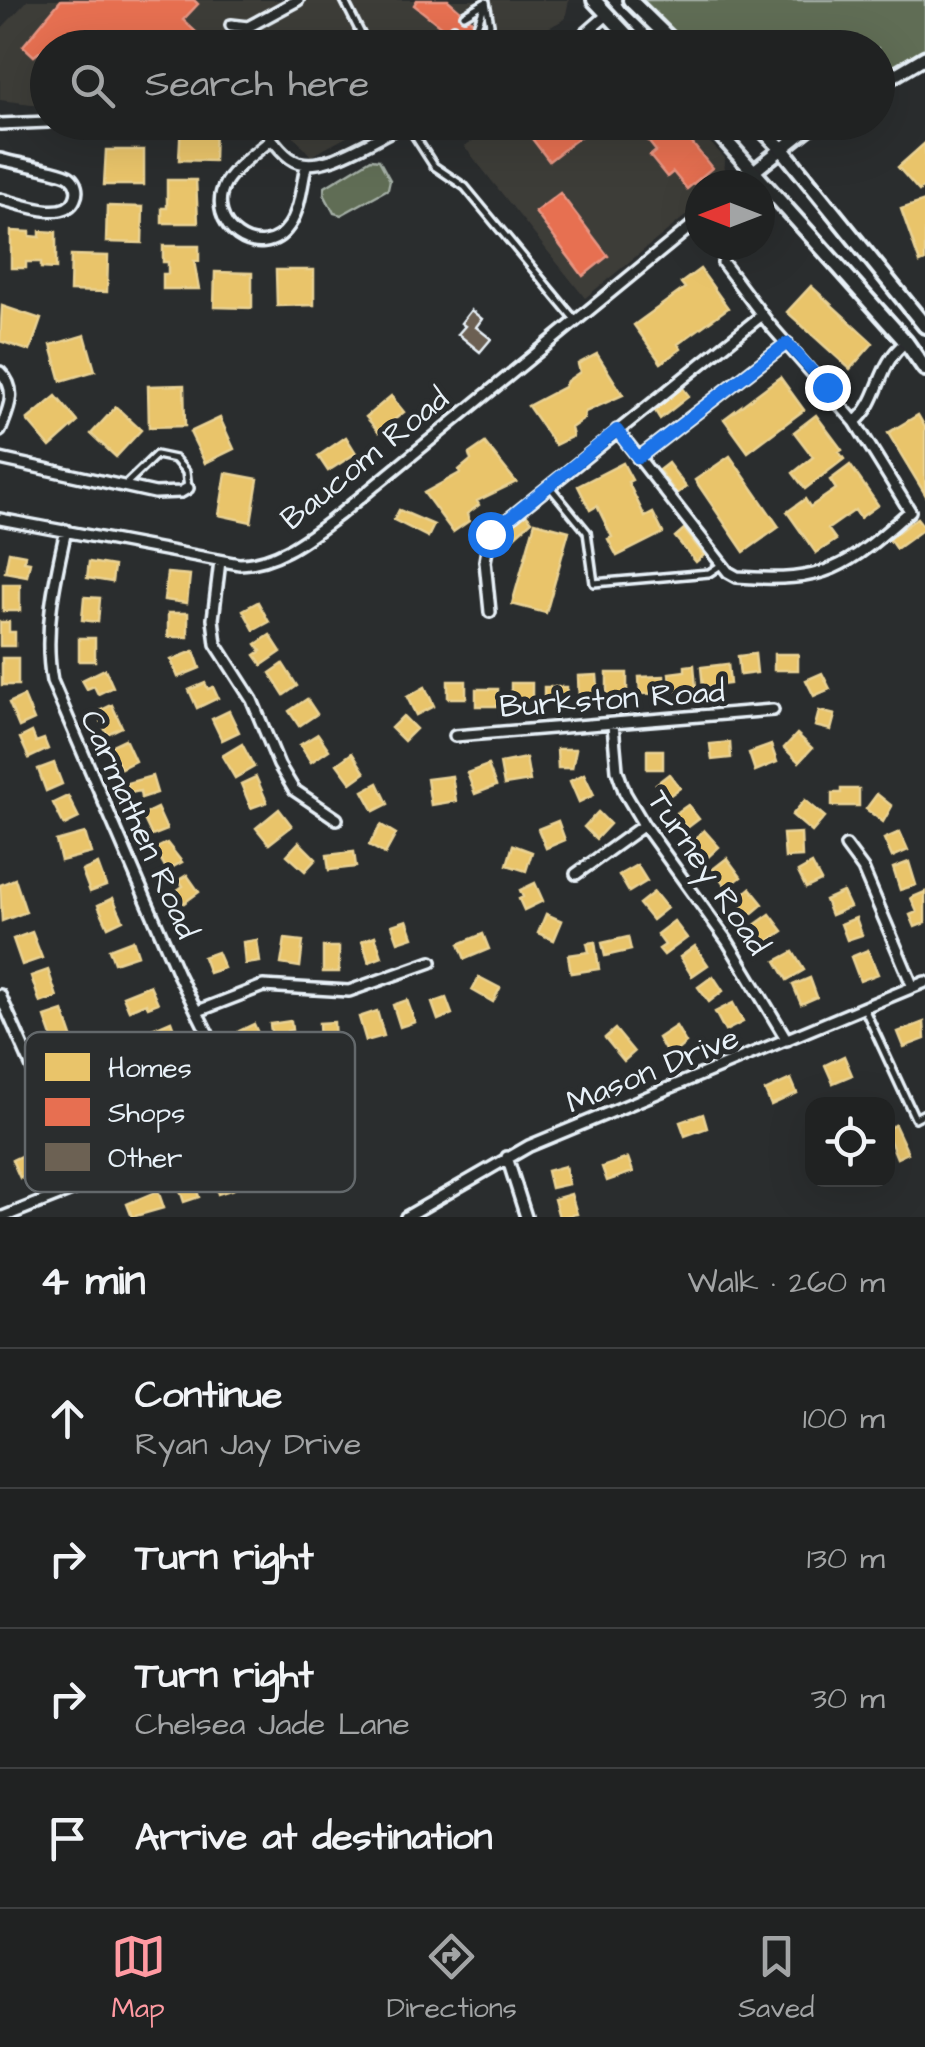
<!DOCTYPE html>
<meta charset="utf-8">
<style>
:root{--surface:#202222;--page:#2d2f2f;--text:#f1f3f6;--muted:#a2a4a5;--line:#3d3f40;--accent:#ff9aa2}
body{margin:0;font-family:"Architects Daughter",sans-serif;background:var(--page);color:var(--text)}
.controls{position:absolute;right:30px;bottom:30px;display:grid;overflow:hidden;border-radius:20px;box-shadow:0 10px 40px #0002}
.controls button{width:90px;height:90px;display:grid;place-items:center;padding:0;border:0;border-bottom:2px solid var(--line);background:var(--surface);color:var(--text);font:50px sans-serif}
.compass{position:absolute;left:685px;top:170px;width:90px;height:90px;border-radius:50%;background:var(--surface);box-shadow:0 10px 40px #0002;rotate:270deg}
.stop{position:absolute;width:30px;height:30px;margin:-22px;border:8px solid #1a73e8;border-radius:50%;background:#fff}
.stop.end{background:#1a73e8;border-color:#fff;box-shadow:0 2px 10px #0008}
.list{margin:0;padding:0;list-style:none}
h2{display:flex;justify-content:space-between;align-items:center;height:130px;margin:0;padding:0 40px;font-size:42px}
h2 small{font-size:32px;font-weight:400;color:var(--muted)}
.list li{display:grid;grid-template-columns:65px 1fr auto;gap:30px;align-items:center;box-sizing:border-box;height:140px;padding:0 40px;border-top:2px solid var(--line)}
.list b{display:block;font-size:38px;white-space:nowrap}
.list p{margin:0;font-size:32px;white-space:nowrap;color:var(--muted)}
.list em{font-size:32px;font-style:normal;color:var(--muted)}
.icon{flex:none;width:55px;height:55px;fill:none;stroke:currentColor;stroke-width:2;stroke-linecap:round;stroke-linejoin:round}
.map{position:relative;flex:none;width:925px;height:1217px;overflow:hidden}
.search{position:absolute;background:var(--surface);box-shadow:0 10px 40px #0002;left:30px;right:30px;top:30px;height:110px;display:flex;align-items:center;gap:25px;box-sizing:border-box;padding:0 35px;border-radius:55px;color:var(--muted);font-size:38px}
.sheet{height:690px;background:var(--surface)}
nav{display:flex;justify-content:space-around;align-items:center;box-sizing:border-box;height:140px;border-top:2px solid var(--line);background:var(--surface);font-size:28px;color:var(--muted)}
nav a{display:grid;justify-items:center;gap:5px}
nav .on{color:var(--accent)}
.map>svg:first-child{display:block}
</style>
<div class="map">
<svg width="925" height="1217" viewBox="0 0 925 1217">
<rect width="100%" height="100%" fill="#2a2d2e"/>
<filter id="ink" filterUnits="userSpaceOnUse"><feTurbulence type="fractalNoise" baseFrequency=".01" numOctaves="2"/><feDisplacementMap in="SourceGraphic" scale="20" xChannelSelector="R" yChannelSelector="G"/><feConvolveMatrix kernelMatrix="1 2 1 2 8 2 1 2 1" color-interpolation-filters="sRGB"/></filter>
<g filter="url(#ink)">
<!-- built -->
<path fill="#3e3d39" d="M28 0H569L565 19 513 47 48 48 47 106 0 100V30Z
M282 123H373L311 156Z
M504 123H691L725 158 724 184 700 185V204L585 298 464 146Z"/>
<!-- green -->
<path fill="#616d54" stroke="#a4afa6" stroke-width="2.5" d="M643 0H925V53L878 80V48L690 47Z
M371 159 379 160 390 180 388 189 341 215 334 213 324 194 325 187Z"/>
<!-- homes -->
<path fill="#e9c46a" stroke="#e9d295" stroke-width="2.5" d="M181 122 215 123 214 161 179 160Z
M925 143V185L919 191 898 167Z
M106 150H144V185H104Z
M167 180H196L198 223H162V208H167Z
M925 201V261L920 263 901 209Z
M107 206 143 207 142 243 106 242Z
M11 231 30 232V236L40 237V231L56 232V269L41 268V262H26V268H11Z
M163 246H199V261H194L199 289H163V274H168V262H163Z
M71 255 108 256 107 292 70 291Z
M700 269 728 308 678 344 681 349 661 363 634 325 685 288 681 283Z
M276 270H314V305L277 306Z
M215 272 252 273V308L214 307Z
M811 286 873 343 850 369 787 312Z
M2 306 41 319 30 351 0 341Z
M85 335 95 371 61 381 51 345Z
M597 354 623 395 585 412 584 419 571 428 573 436 555 445 528 406 564 387 567 381 580 372 578 364Z
M780 377 804 410 748 452 724 419Z
M184 385 185 426 149 427 148 386Z
M682 387 689 396 660 419 654 409Z
M56 396 78 422 50 447 27 420Z
M391 396 404 412 379 432 366 417Z
M116 407 141 430 116 457 91 434Z
M816 415 842 450 839 452 844 459 805 489 793 473 813 457 794 432Z
M918 415 925 427V494L888 433Z
M220 418 234 449 205 463 190 432Z
M346 437 356 453 328 471 318 456Z
M485 443 516 482 477 501 479 505 467 514 469 521 453 532 424 493 460 473 459 470 471 460 469 454Z
M730 456 779 527 744 552 695 480Z
M623 463 632 480 628 482 645 517 653 513 663 533 617 556 608 539 612 537 597 506 590 510 578 486Z
M668 463 686 487 677 494 659 470Z
M850 465 878 505 860 518 855 510 828 529 836 540 816 553 787 512 805 499 810 507 836 489 830 480Z
M226 473 258 479 251 522 219 515Z
M399 510 434 525 428 537 394 520Z
M524 512 532 521 505 545 497 536Z
M917 518 925 528 896 549 889 539Z
M535 522 569 531 546 613 512 604Z
M684 529 704 555 696 562 675 537Z
M9 552 25 555 24 561 30 562 27 576 5 572Z
M89 562 114 566 112 582 87 578Z
M167 573 190 575 187 603 164 600Z
M3 584H20V611H3Z
M84 597 100 598 98 622 82 620Z
M258 602 269 622 254 630 243 610Z
M168 613H188V637H168Z
M0 622H9V632H15V646H0Z
M270 635 281 652 262 665 255 655 261 651 256 644Z
M79 638H95V661H79Z
M194 651 200 668 178 677 171 660Z
M755 654 757 673 740 675 738 656Z
M774 654H798V670H774Z
M2 658H18V685H2Z
M283 664 297 686 284 695 270 673Z
M728 664 730 684 703 687 701 667Z
M694 665 696 689 671 691 669 673 685 671V666Z
M105 669 113 687 98 694 94 686 87 689 82 680Z
M607 673H627V696H607Z
M822 673 830 689 814 696 806 680Z
M597 675 599 699 579 700 578 676Z
M664 676V693L640 694 639 677Z
M448 681H466V698H448Z
M205 683 208 689 213 687 218 698 197 708 189 690Z
M511 683H532V704H511Z
M425 687 434 706 416 715 407 697Z
M544 687H567V703H544Z
M476 689H498V706H476Z
M24 696 34 720 19 727 9 703Z
M307 699 317 714 299 726 289 711Z
M112 705 122 727 107 734 97 712Z
M229 711 239 732 222 740 212 719Z
M819 711 835 715 831 730 815 726Z
M403 716 416 729 404 741 391 728Z
M32 732 36 742 44 739 48 749 29 758 20 738Z
M318 734 329 750 311 762 300 745Z
M797 734 812 748 799 762 784 748Z
M125 739 135 761 121 768 110 746Z
M730 742 731 758 712 760 710 744Z
M242 744 254 767 235 778 222 756Z
M771 745 777 762 755 771 749 753Z
M557 749H576L572 768H558Z
M647 750H663V769H647Z
M352 753 365 773 351 783 337 764Z
M526 758 530 781 504 785 500 763Z
M54 763 62 784 46 791 38 769Z
M488 765 496 786 475 794 467 773Z
M584 774 594 795 579 802 570 781Z
M669 774 680 788 666 798 656 784Z
M152 776 157 793 141 798 140 791 130 793 127 783Z
M452 776 456 801 431 805 427 779Z
M256 777 267 802 251 808 241 784Z
M378 783 388 804 374 811 363 791Z
M841 789H859V806H832V793H841Z
M877 794 892 806 883 822 866 809Z
M68 796 79 818 64 825 53 803Z
M805 800 825 817 812 832 792 815Z
M688 805 699 819 687 828 675 814Z
M157 808 167 830 152 836 142 815Z
M279 809 292 826 269 844 256 828Z
M598 812 610 824 596 839 584 827Z
M558 821 565 840 546 848 538 829Z
M381 825 396 834 385 854 369 845Z
M704 830 719 847 707 858 692 841Z
M900 832 908 850 892 857 884 839Z
M85 833 91 853 61 861 56 841Z
M801 833 802 857 785 858 783 834Z
M299 842 316 859 305 871 287 855Z
M167 843 182 862 167 870 155 849Z
M513 845 532 852 526 871 507 865Z
M354 852 356 867 329 870 327 855Z
M727 858 741 877 727 888 713 869Z
M909 862 916 885 900 890 893 868Z
M98 864 106 886 90 892 82 871Z
M812 864 821 881 806 888 798 872Z
M637 865 647 881 629 892 619 875Z
M187 875 199 892 184 903 176 891 183 886 179 880Z
M15 879 26 912 2 921 0 885Z
M535 883 543 901 524 910 519 899 523 897 520 890Z
M750 888 763 904 749 916 736 900Z
M654 892 667 908 652 920 639 904Z
M843 892 850 907 831 915 825 900Z
M925 892V923L915 927 910 915 917 912 911 898Z
M113 898 123 920 108 927 98 905Z
M546 914 562 921 554 940 538 933Z
M770 914 783 931 766 943 753 926Z
M856 918 862 935 847 940 841 924Z
M407 920 413 937 398 942 392 925Z
M674 921 687 938 664 955 659 949 665 945 657 934Z
M32 932 42 958 22 965 13 939Z
M483 934 489 949 465 959 459 944Z
M375 936 382 957 369 962 362 941Z
M628 937 631 950 605 956 602 943Z
M285 939 303 941 300 967 281 964Z
M133 940 138 955 114 963 109 949Z
M257 940 260 962 245 964 243 942Z
M595 942 599 969 571 973 568 955 589 952 587 943Z
M695 946 708 965 692 976 680 957Z
M323 947H339V972H323Z
M868 950 878 974 860 981 851 957Z
M217 952 224 968 209 973 203 957Z
M793 952 804 970 787 980 776 961Z
M48 970 57 997 40 1003 31 976Z
M713 976 723 991 709 1002 698 987Z
M479 977 500 988 493 1002 472 990Z
M810 978 817 997 801 1004 793 985Z
M150 985 158 1003 148 1007 146 1003 129 1010 123 996Z
M446 998 452 1014 438 1020 432 1003Z
M407 1000 415 1022 400 1027 393 1005Z
M733 1003 743 1022 725 1031 715 1012Z
M63 1011 72 1037 54 1043 45 1017Z
M377 1011 384 1036 366 1041 359 1017Z
M171 1021 176 1035 155 1044 150 1030Z
M291 1021 292 1030 287 1031 290 1049 274 1052 270 1024Z
M334 1022 335 1045 320 1046 319 1023Z
M924 1022 925 1039 904 1047 898 1032Z
M254 1024 264 1047 249 1053 239 1031Z
M676 1026 686 1043 669 1057 658 1038Z
M615 1029 634 1052 624 1061 605 1038Z
M844 1056 852 1075 833 1083 825 1065Z
M791 1079 797 1093 771 1105 765 1091Z
M703 1114 707 1128 685 1136 680 1122Z
M895 1125 908 1153 897 1158 888 1136V1128Z
M38 1148 46 1167 20 1178 12 1160Z
M628 1158 633 1172 607 1181 602 1167Z
M228 1166 234 1189 218 1194 211 1170Z
M565 1166 569 1184 551 1188 547 1171Z
M191 1173 199 1197 184 1202 176 1178Z
M158 1191 164 1208 132 1217 127 1204Z
M571 1194 577 1214 559 1217 554 1199Z"/>
<!-- shops -->
<path fill="#e76f51" stroke="#e79683" stroke-width="2.5" d="M61 0H194L198 4 183 20 197 33 171 48 47 46 34 56 23 46Z
M417 0H448L481 29 472 42 452 26 448 32 414 5Z
M548 122H599L549 161 530 136Z
M660 122H675L712 168 687 189 673 172 667 177 650 156 656 151 644 136Z
M560 193 608 256 583 276 535 212Z"/>
<!-- building -->
<path fill="#6c6153" stroke="#e8f1f8" stroke-width="2.5" d="M471 310 482 319 476 327 491 339 480 352 458 334 465 326 461 323Z"/>
<g fill="none" stroke-linecap="round" stroke-linejoin="round">
<!-- service casing -->
<g stroke="#e8f1f8" stroke-width="12">
<path id="service" d="M344 0 368 48
M464 15 486 2
M477 26 485 4
M438 48 454 28
M449 48 459 31
M454 48 463 35
M460 48 467 38
M473 48 490 24 486 2
M407 124 434 166 465 187 576 321
M125 485 156 455 175 459 186 472 188 488
M551 488 587 532 594 583 709 573 721 565
M864 1008 915 1118 925 1113"/>
</g>
<!-- minor casing -->
<g stroke="#e8f1f8" stroke-width="16">
<path id="minor" d="M231 25 248 27 298 0
M569 48 608 14
M57 122 100 128 126 122
M259 122C269 134 277 149 290 158 320 180 379 133 411 122
M0 124 48 122
M272 139C257 152 237 165 226 182 202 224 261 267 289 226 300 210 302 184 306 166
M0 159C13 163 63 171 70 177 76 182 79 191 75 199 65 223 18 203 0 199
M739 185 754 171
M0 372C19 390 8 410 0 431
M855 422C882 399 876 365 906 342
M617 430 728 572 737 577C827 583 845 569 910 511L855 422 769 324 723 263
M638 458 787 343
M0 459 155 493 181 492 188 488
M0 519 239 564C279 563 308 538 339 515L700 219
M66 530C55 579 43 631 52 681L178 974 213 1044 237 1128
M220 561 213 619 216 644 252 700 279 765 294 790 337 819
M490 612 485 561 490 534 762 315
M613 725 617 770 625 793 644 825 728 942 787 1040
M455 736 773 710
M846 846 863 869 913 987
M576 874 644 825
M0 995 84 1185
M198 1011 263 986 349 991 431 962
M507 1157 526 1217
M3 1217 188 1144 282 1116
M406 1217 529 1146 925 982"/>
</g>
<!-- tertiary casing -->
<g stroke="#e8f1f8" stroke-width="19">
<path id="tertiary" d="M878 85 925 57
M754 171 816 122"/>
</g>
<!-- secondary casing -->
<g stroke="#e8f1f8" stroke-width="20">
<path id="secondary" d="M594 0 639 48
M630 0 679 48
M709 122 906 342 925 369
M755 122 782 149 925 326"/>
</g>
<!-- service -->
<use href="#service" stroke="#2a2d2e" stroke-width="5"/>
<!-- minor -->
<use href="#minor" stroke="#2a2d2e" stroke-width="9"/>
<!-- tertiary -->
<use href="#tertiary" stroke="#2a2d2e" stroke-width="11"/>
<!-- secondary -->
<use href="#secondary" stroke="#2a2d2e" stroke-width="12"/>
</g>
</g>
<g fill="none" stroke-linecap="round" stroke-linejoin="round" filter="url(#ink)">
<!-- route -->
<path stroke="#1a73e8" stroke-width="12" d="M490 534 617 430 638 458 787 343 827 387"/>
</g>
<g text-anchor="middle" stroke-width="10" stroke-linejoin="round" paint-order="stroke">
<!-- street labels -->
<g font-size="32" fill="#e8f1f8" stroke="#2a2d2e">
<text transform="translate(364 458) rotate(-39)" y="11">Baucom Road</text>
<text transform="translate(612 698) rotate(-4)" y="11">Burkston Road</text>
<text transform="translate(140 824) rotate(66)" y="11">Carmathen Road</text>
<text transform="translate(709 872) rotate(56)" y="11">Turney Road</text>
<text transform="translate(652 1069) rotate(-22)" y="11">Mason Drive</text>
</g>
</g>
<!-- legend -->
<rect x="25" y="1032" width="330" height="160" rx="15" fill="#2a2d2e" stroke="#63686b" stroke-width="2.5"/>
<rect x="45" y="1053" width="45" height="28" fill="#e9c46a"/>
<rect x="45" y="1098" width="45" height="28" fill="#e76f51"/>
<rect x="45" y="1143" width="45" height="28" fill="#6c6153"/>
<g font-size="28" fill="#e8f1f8">
<text x="108" y="1077">Homes</text>
<text x="108" y="1122">Shops</text>
<text x="108" y="1167">Other</text>
</g>
</svg>
<div class="controls">
<button><svg class="icon" aria-label="locate" viewBox="0 0 24 24"><circle cx="12" cy="12" r="6"/><path d="M12 2v4M12 18v4M2 12h4M18 12h4"/></svg></button>
</div>
<svg class="compass" viewBox="-18 -18 36 36"><path d="M0-13l5 13h-10z" fill="#e53935"/><path d="M0 13l5-13h-10z" fill="#a2a4a5"/></svg>
<div class="stop" style="left:490px;top:534px"></div>
<div class="stop end" style="left:827px;top:387px"></div>
<div class="search"><svg class="icon" aria-label="search" viewBox="0 0 24 24"><circle cx="10" cy="10" r="6"/><path d="M15 15l6 6"/></svg>Search here</div>
</div>
<section class="sheet">
<h2>4 min<small>Walk · 260 m</small></h2>
<ul class="list">
<li><svg class="icon" aria-label="ahead" viewBox="0 0 24 24"><path d="M12 20V5M6 11l6-6 6 6"/></svg><div><b>Continue</b><p>Ryan Jay Drive</p></div><em>100 m</em></li>
<li><svg class="icon" aria-label="right" viewBox="0 0 24 24"><path d="M7 20v-9h11M14 6l5 5-5 5"/></svg><div><b>Turn right</b></div><em>130 m</em></li>
<li><svg class="icon" aria-label="right" viewBox="0 0 24 24"><path d="M7 20v-9h11M14 6l5 5-5 5"/></svg><div><b>Turn right</b><p>Chelsea Jade Lane</p></div><em>30 m</em></li>
<li><svg class="icon" aria-label="arrive" viewBox="0 0 24 24"><path d="M6 21V4h12l-3 4 3 4H6"/></svg><div><b>Arrive at destination</b></div></li>
</ul>
</section>
<nav>
<a class="on"><svg class="icon" aria-label="map" viewBox="0 0 24 24"><path d="M3 6l6-2 6 2 6-2v14l-6 2-6-2-6 2zM9 4v14M15 6v14"/></svg>Map</a>
<a><svg class="icon" aria-label="directions" viewBox="0 0 24 24"><path d="M12 3l9 9-9 9-9-9zM9 14v-3h6M13 9l2 2-2 2"/></svg>Directions</a>
<a><svg class="icon" aria-label="saved" viewBox="0 0 24 24"><path d="M7 4h10v16l-5-4-5 4z"/></svg>Saved</a>
</nav>
